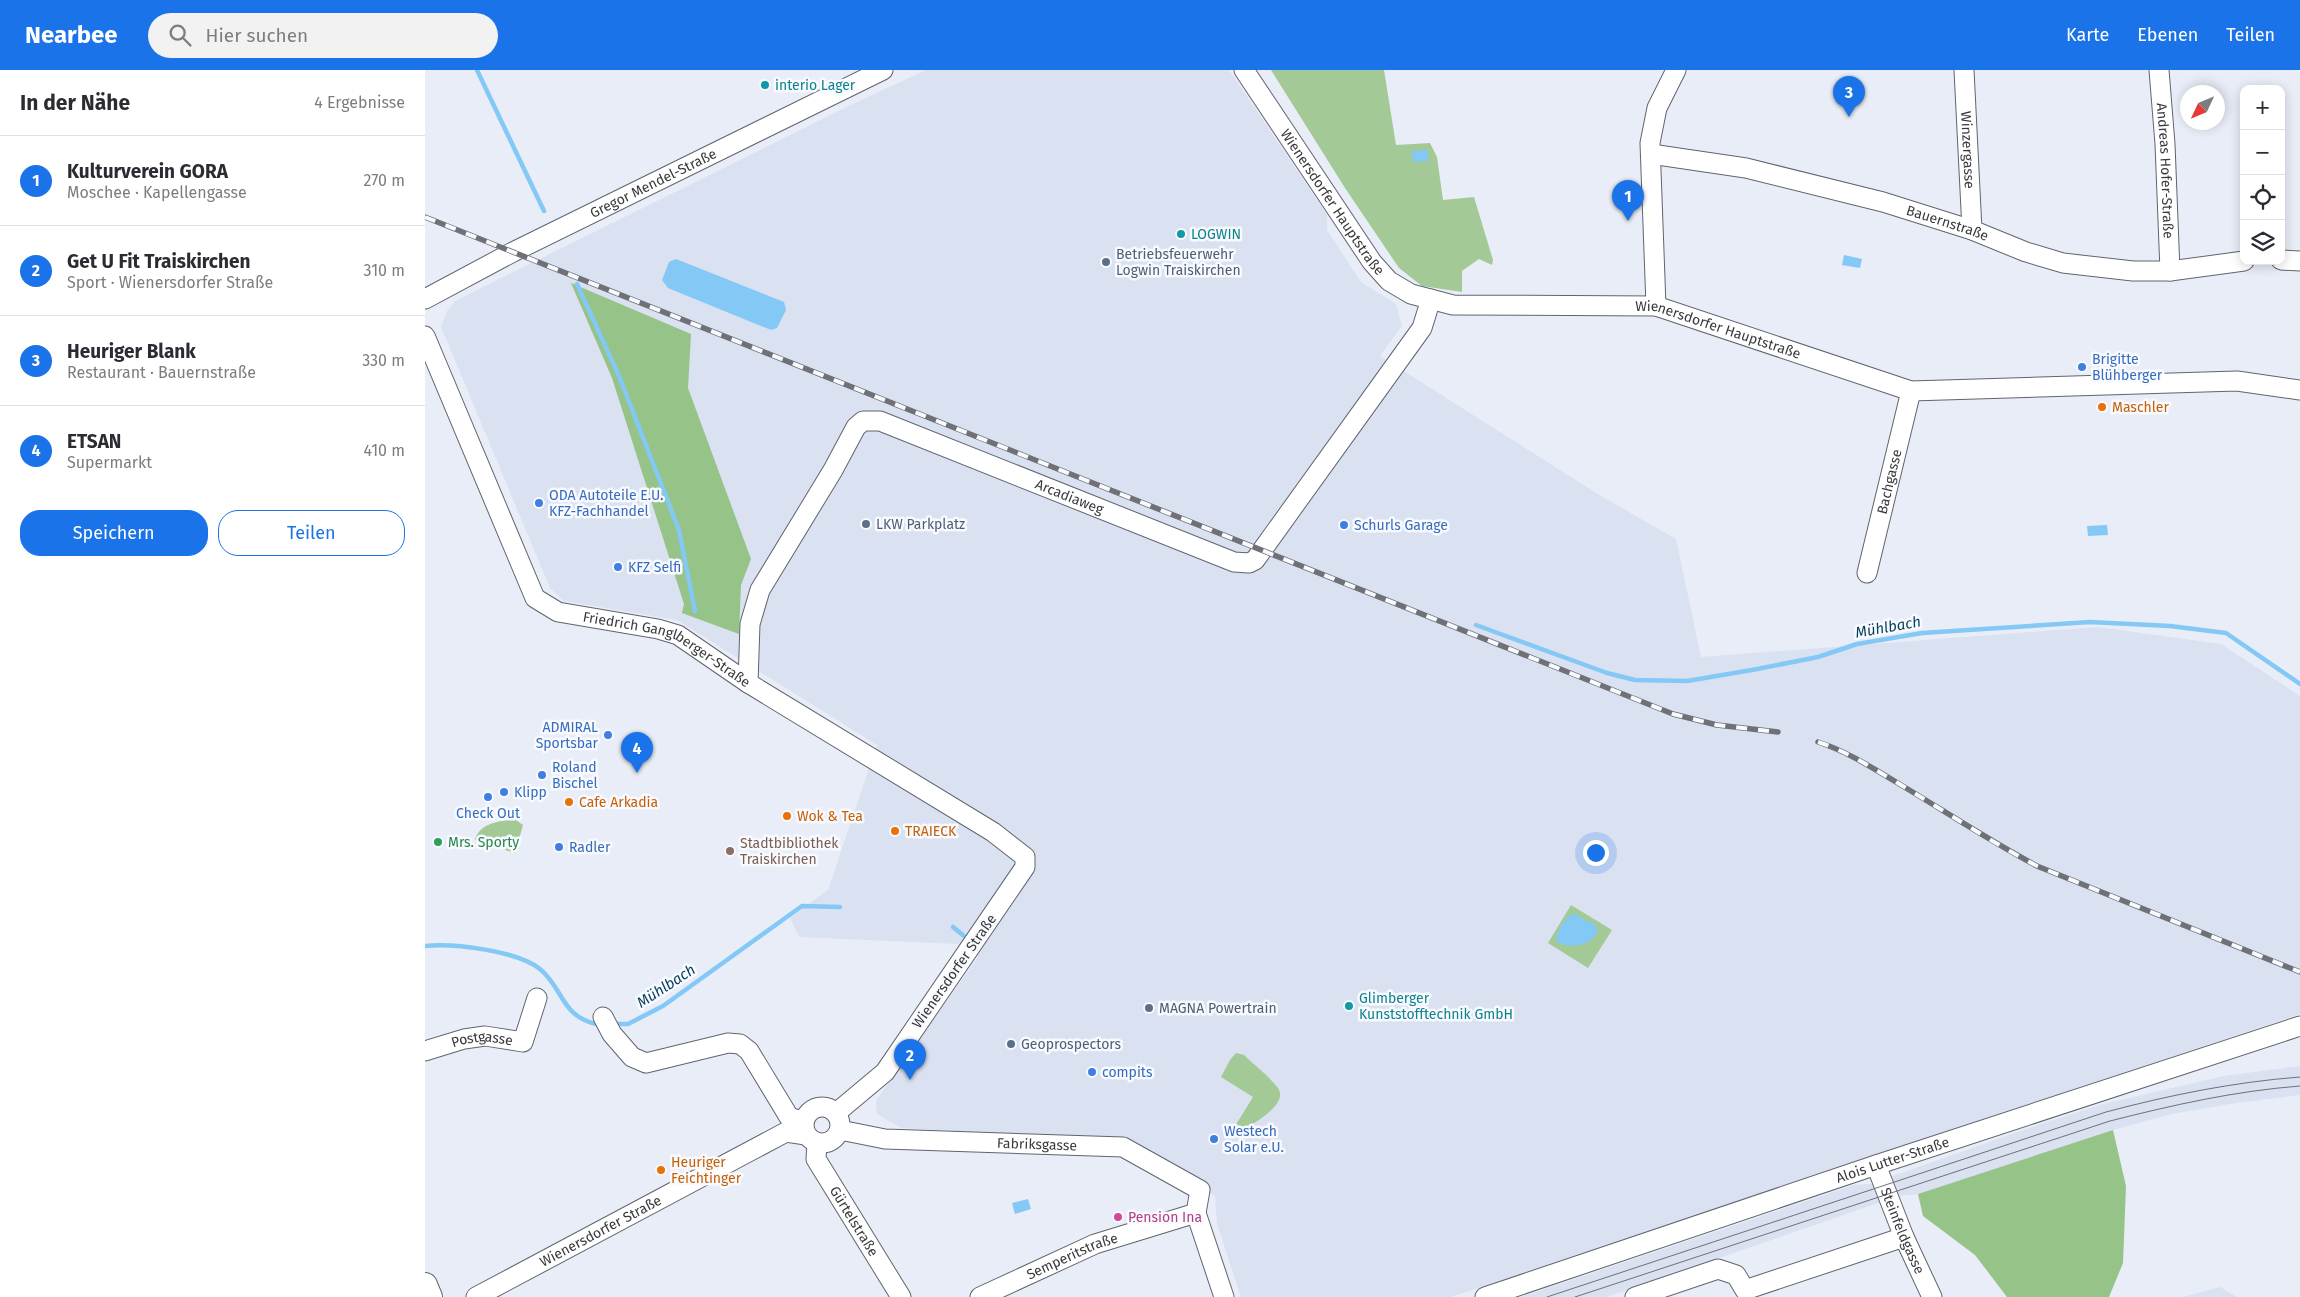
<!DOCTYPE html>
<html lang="de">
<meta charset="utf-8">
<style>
:root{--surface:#fff;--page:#f2f2f3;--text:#2b2b33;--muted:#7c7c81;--line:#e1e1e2;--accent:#1a73e8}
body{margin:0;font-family:"Fira Sans",sans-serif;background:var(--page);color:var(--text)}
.controls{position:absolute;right:15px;top:15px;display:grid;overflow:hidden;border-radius:10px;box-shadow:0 2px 12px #0003}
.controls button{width:45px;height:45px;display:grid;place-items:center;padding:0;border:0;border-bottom:1px solid var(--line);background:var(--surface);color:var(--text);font:25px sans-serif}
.compass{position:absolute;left:1755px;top:15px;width:45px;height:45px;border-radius:50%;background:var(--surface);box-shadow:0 2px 12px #0003;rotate:226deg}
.you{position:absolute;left:1170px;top:782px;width:18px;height:18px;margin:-12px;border:4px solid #fff;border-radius:50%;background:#1a73e8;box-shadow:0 0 0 8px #1a73e833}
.badge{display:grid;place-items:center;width:32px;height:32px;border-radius:50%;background:var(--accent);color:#fff;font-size:16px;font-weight:700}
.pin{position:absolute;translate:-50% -41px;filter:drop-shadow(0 1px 2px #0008)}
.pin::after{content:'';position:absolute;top:26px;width:18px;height:15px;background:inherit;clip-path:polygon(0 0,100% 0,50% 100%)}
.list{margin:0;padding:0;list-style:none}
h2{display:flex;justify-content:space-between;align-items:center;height:65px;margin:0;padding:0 20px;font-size:21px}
h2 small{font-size:16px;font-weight:400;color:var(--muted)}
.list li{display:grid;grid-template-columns:32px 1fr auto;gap:15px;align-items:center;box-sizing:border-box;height:90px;padding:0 20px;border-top:1px solid var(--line)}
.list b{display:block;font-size:19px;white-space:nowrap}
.list p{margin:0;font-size:16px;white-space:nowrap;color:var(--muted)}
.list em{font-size:16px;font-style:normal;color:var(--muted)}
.actions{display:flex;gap:10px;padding:15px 20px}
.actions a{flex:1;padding:11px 0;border:1px solid var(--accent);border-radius:20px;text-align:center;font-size:18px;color:var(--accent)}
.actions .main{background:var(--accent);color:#fff}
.icon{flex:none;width:28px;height:28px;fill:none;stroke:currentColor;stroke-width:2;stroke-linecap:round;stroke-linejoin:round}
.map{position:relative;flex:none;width:1875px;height:1227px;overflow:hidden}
header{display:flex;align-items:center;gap:30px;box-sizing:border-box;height:70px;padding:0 25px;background:var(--accent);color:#fff}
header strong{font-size:24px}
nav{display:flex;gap:28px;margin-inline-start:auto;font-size:18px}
.search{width:350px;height:45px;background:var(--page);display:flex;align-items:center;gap:12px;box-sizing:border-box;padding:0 18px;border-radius:28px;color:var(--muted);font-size:19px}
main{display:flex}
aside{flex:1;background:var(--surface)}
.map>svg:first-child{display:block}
</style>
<header>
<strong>Nearbee</strong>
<div class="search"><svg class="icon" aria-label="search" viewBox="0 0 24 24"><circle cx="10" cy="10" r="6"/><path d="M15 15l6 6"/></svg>Hier suchen</div>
<nav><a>Karte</a><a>Ebenen</a><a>Teilen</a></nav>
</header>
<main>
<aside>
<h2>In der Nähe<small>4 Ergebnisse</small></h2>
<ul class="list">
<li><span class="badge">1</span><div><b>Kulturverein GORA</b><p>Moschee · Kapellengasse</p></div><em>270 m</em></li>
<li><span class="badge">2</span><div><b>Get U Fit Traiskirchen</b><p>Sport · Wienersdorfer Straße</p></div><em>310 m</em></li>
<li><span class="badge">3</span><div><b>Heuriger Blank</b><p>Restaurant · Bauernstraße</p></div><em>330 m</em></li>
<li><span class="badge">4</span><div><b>ETSAN</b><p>Supermarkt</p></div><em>410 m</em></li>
</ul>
<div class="actions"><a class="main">Speichern</a><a>Teilen</a></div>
</aside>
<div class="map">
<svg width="1875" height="1227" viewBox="0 0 1875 1227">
<rect width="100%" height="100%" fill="#e9edf7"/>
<!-- built -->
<path fill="#dae1f1" d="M501 0H804L902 145V160L936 212 971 234 977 256 955 286 1176 426 1251 469 1276 587 1673 557 1796 574 1875 626V944L1026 1227H816L792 1154 790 1126 691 1070 476 1058 452 1044 451 1031 553 887 533 874 374 867 365 848 403 820 452 675 252 550 139 531 125 518 16 257 22 241 30 231 432 32Z
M1875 996V1025L1805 1034 1747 1044 1688 1060 1493 1124 1473 1126 1182 1227H1096L1429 1115 1445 1114 1604 1058 1678 1034 1799 1006Z
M1795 1217 1812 1227H1758Z"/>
<!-- green -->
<path fill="#a3ca96" d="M846 0H959L971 75 1005 73 1012 87 1018 130 1049 127 1068 190 1067 195 1054 189 1037 201V222L997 216 974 198 920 118Z
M91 750 98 755 90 783 50 770C54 753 76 750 91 750Z
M1146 835 1187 860 1163 898 1123 873Z
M811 983 819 985C829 995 844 1006 853 1018 866 1037 816 1060 802 1069L828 1027 796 1007 805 990Z"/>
<!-- forest -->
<path fill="#96c388" d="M146 213 266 264 263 318 326 489 316 515 314 564 257 543 259 534 187 308Z
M1688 1060 1701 1116 1698 1193 1684 1227H1582L1550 1185 1498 1146 1493 1124Z"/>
<!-- water -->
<path fill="#84c8f6" d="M1003 80V91L988 92 987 81Z
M1419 185 1437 189 1435 198 1417 195Z
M251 189 359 232 361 240 352 258 346 260 243 218 237 210 244 192Z
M1682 455 1683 465 1663 466 1662 456Z
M1149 843 1161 851 1170 854 1173 861C1164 877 1149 878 1133 873L1131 868C1134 858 1139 849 1149 843Z
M603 1129 606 1139 590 1144 587 1133Z"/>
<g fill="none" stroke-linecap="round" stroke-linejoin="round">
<!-- stream -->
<path stroke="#84c8f6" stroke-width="4.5" d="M52 0 119 141
M152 214 194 306 254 460 270 541
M1051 555 1182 603 1210 610 1262 611 1327 600 1393 587 1432 574 1497 563 1665 552 1745 556 1801 563 1875 614
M528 857 539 866
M0 876C29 873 93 881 115 899 140 920 135 947 175 955
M188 954H203L238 936 377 836 415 837"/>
<!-- minor casing -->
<g stroke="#60646d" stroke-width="21">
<g id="minor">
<path id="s1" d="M819 0 947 192 964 211 986 224 1028 235 1231 236 1486 321 1812 311 1875 320"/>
<path id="s2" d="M1539 0 1547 160"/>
<path id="s3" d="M1734 0 1740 74 1745 201"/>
<path id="s4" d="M1226 84 1321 98 1458 132 1547 160 1601 182 1638 193 1708 201H1745L1819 191"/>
<path d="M1856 190 1875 191"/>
<path id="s5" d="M0 229 88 182 458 0"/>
<path d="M1231 236 1225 73 1232 38 1251 0"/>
<path id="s6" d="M0 266 110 528 133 542 233 559 253 565 323 613 568 762 600 787V797L460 1002 411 1043"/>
<path id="s7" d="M1442 503 1486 321"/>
<path id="s8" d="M323 613 325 554 335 520 408 400 431 357 438 351H455L809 492 824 493 830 490 997 258 1006 229"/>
<path d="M178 947 187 964 207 987 221 993 303 973 315 974 324 981 364 1047 379 1052"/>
<path id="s9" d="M0 981 39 969 60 966 98 972 112 928"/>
<circle cx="397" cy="1055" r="18"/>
<path id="s10" d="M415 1060 460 1069 698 1077 775 1120 771 1143 799 1227"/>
<path id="s11" d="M392 1073 391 1089 476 1227"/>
<path id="s12" d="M1451 1095 1479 1167 1507 1227"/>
<path id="s13" d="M51 1227 361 1062 381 1065"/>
<path id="s14" d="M555 1227 670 1174 771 1143"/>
<path id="s15" d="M1060 1227 1451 1095 1875 956"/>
<path d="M1210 1227 1293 1199 1311 1205 1320 1220 1479 1167"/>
</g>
</g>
<!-- major casing -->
<g stroke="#60646d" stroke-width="26">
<path id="major" d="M0 1215 5 1227"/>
</g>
<!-- minor -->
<use href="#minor" stroke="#fff" stroke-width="19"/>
<!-- major -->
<use href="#major" stroke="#fff" stroke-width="24"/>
<!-- tram -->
<path stroke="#6f7177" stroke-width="1" d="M1122 1227 1681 1042C1745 1025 1809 1012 1875 1007
M1150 1227 1685 1051C1748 1035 1810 1021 1875 1016"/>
<!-- rail casing -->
<g stroke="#6f7177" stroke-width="5.5">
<path id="rail" d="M0 147 1248 644 1292 655 1353 662
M1393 672C1421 681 1446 697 1471 712 1518 740 1563 770 1612 796L1875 902"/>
</g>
<!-- rail -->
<use href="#rail" stroke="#f8fafe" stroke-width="4" stroke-dasharray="11" stroke-linecap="butt"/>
</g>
<!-- markers -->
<g fill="#0f9aa8" stroke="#f8fafe" stroke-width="2">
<circle cx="340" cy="15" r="5"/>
<circle cx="756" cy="164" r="5"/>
<circle cx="924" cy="936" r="5"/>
</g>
<g fill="#5c6f8a" stroke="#f8fafe" stroke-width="2">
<circle cx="681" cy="192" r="5"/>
<circle cx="441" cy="454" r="5"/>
<circle cx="724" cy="938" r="5"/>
<circle cx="586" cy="974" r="5"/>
</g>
<g fill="#3f7fe0" stroke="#f8fafe" stroke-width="2">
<circle cx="1657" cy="297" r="5"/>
<circle cx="114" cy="433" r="5"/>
<circle cx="919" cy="455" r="5"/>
<circle cx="193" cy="497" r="5"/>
<circle cx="183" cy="665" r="5"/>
<circle cx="117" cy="705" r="5"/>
<circle cx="79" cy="722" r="5"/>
<circle cx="63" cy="727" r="5"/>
<circle cx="134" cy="777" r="5"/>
<circle cx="667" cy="1002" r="5"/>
<circle cx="789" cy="1069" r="5"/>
</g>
<g fill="#e8710a" stroke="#f8fafe" stroke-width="2">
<circle cx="1677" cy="337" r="5"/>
<circle cx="144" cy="732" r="5"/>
<circle cx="362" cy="746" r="5"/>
<circle cx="470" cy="761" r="5"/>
<circle cx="236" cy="1100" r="5"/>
</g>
<circle fill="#2e9e5b" stroke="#f8fafe" stroke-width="2" cx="13" cy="772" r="5"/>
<circle fill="#8d6e63" stroke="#f8fafe" stroke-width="2" cx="305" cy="781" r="5"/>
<circle fill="#d1479c" stroke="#f8fafe" stroke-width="2" cx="693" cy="1147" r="5"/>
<g text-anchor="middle" stroke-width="5" stroke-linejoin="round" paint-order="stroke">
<!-- culture labels -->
<g font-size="14" fill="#0d838f" stroke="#f8fafe" text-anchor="start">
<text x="350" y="20">interio Lager</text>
<text x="766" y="169">LOGWIN</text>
<text x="934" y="933">Glimberger<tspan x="934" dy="16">Kunststofftechnik GmbH</tspan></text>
</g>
<!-- street labels -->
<g font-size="14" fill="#393a3e" stroke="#f8fafe">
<text dy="5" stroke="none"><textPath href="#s2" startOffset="80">Winzergasse</textPath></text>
<text dy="5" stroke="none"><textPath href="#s3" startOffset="101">Andreas Hofer-Straße</textPath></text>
<text dy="5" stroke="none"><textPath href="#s5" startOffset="256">Gregor Mendel-Straße</textPath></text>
<text dy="5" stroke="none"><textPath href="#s1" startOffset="159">Wienersdorfer Hauptstraße</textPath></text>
<text dy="5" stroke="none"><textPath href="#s4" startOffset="305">Bauernstraße</textPath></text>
<text dy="5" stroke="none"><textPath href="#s1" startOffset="594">Wienersdorfer Hauptstraße</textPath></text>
<text dy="5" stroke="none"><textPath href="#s7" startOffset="94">Bachgasse</textPath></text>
<text dy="5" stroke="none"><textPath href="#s8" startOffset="514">Arcadiaweg</textPath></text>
<text dy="5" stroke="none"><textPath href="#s6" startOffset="428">Friedrich Ganglberger-Straße</textPath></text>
<text transform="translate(529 901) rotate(-55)" y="5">Wienersdorfer Straße</text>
<text dy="5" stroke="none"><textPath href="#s9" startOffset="59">Postgasse</textPath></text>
<text dy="5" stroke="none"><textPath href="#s10" startOffset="198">Fabriksgasse</textPath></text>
<text dy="5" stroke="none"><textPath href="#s15" startOffset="430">Alois Lutter-Straße</textPath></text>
<text dy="5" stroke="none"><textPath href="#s11" startOffset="89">Gürtelstraße</textPath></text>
<text dy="5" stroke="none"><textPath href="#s13" startOffset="141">Wienersdorfer Straße</textPath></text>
<text dy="5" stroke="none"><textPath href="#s12" startOffset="71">Steinfeldgasse</textPath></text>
<text dy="5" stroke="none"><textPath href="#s14" startOffset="101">Semperitstraße</textPath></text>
</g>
<!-- service labels -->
<g font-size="14" fill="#4e5e75" stroke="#f8fafe" text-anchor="start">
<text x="691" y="189">Betriebsfeuerwehr<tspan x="691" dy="16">Logwin Traiskirchen</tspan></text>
<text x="451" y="459">LKW Parkplatz</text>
<text x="734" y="943">MAGNA Powertrain</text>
<text x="596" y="979">Geoprospectors</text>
</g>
<!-- shop labels -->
<g font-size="14" fill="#366cbe" stroke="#f8fafe" text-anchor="start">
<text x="1667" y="294">Brigitte<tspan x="1667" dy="16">Blühberger</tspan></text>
<text x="124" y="430">ODA Autoteile E.U.<tspan x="124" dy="16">KFZ-Fachhandel</tspan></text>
<text x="929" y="460">Schurls Garage</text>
<text x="203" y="502">KFZ Selfi</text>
<text x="173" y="662" text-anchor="end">ADMIRAL<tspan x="173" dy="16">Sportsbar</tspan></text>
<text x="127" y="702">Roland<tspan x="127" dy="16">Bischel</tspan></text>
<text x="89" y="727">Klipp</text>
<text x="63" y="748" text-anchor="middle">Check Out</text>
<text x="144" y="782">Radler</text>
<text x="677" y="1007">compits</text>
<text x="799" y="1066">Westech<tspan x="799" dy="16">Solar e.U.</tspan></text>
</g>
<!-- food labels -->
<g font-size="14" fill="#c56008" stroke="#f8fafe" text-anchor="start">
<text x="1687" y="342">Maschler</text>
<text x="154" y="737">Cafe Arkadia</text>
<text x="372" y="751">Wok &amp; Tea</text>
<text x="480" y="766">TRAIECK</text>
<text x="246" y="1097">Heuriger<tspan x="246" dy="16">Feichtinger</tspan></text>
</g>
<!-- leisure labels -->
<g font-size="14" fill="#27864d" stroke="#f8fafe" text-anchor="start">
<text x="23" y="777">Mrs. Sporty</text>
</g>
<!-- education labels -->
<g font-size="14" fill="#785e54" stroke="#f8fafe" text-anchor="start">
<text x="315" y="778">Stadtbibliothek<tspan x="315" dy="16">Traiskirchen</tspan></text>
</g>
<!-- hotel labels -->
<g font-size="14" fill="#b23c85" stroke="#f8fafe" text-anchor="start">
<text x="703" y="1152">Pension Ina</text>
</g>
<!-- water labels -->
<g font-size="15" font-style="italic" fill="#053e5c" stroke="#f8fafe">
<text transform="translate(1463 557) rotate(-10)" y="5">Mühlbach</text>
<text transform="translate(241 916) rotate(-33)" y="5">Mühlbach</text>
</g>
</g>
</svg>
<div class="controls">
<button>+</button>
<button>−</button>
<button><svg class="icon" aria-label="locate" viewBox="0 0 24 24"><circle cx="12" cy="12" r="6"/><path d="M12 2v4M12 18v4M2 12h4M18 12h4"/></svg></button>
<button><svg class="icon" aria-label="layers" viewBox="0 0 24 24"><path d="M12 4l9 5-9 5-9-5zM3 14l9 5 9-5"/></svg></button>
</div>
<svg class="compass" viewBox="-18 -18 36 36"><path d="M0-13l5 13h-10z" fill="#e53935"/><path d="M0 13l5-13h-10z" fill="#7c7c81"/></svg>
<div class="you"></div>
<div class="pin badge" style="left:1203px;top:151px">1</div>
<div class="pin badge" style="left:485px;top:1010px">2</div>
<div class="pin badge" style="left:1424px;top:47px">3</div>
<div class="pin badge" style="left:212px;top:703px">4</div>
</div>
</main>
